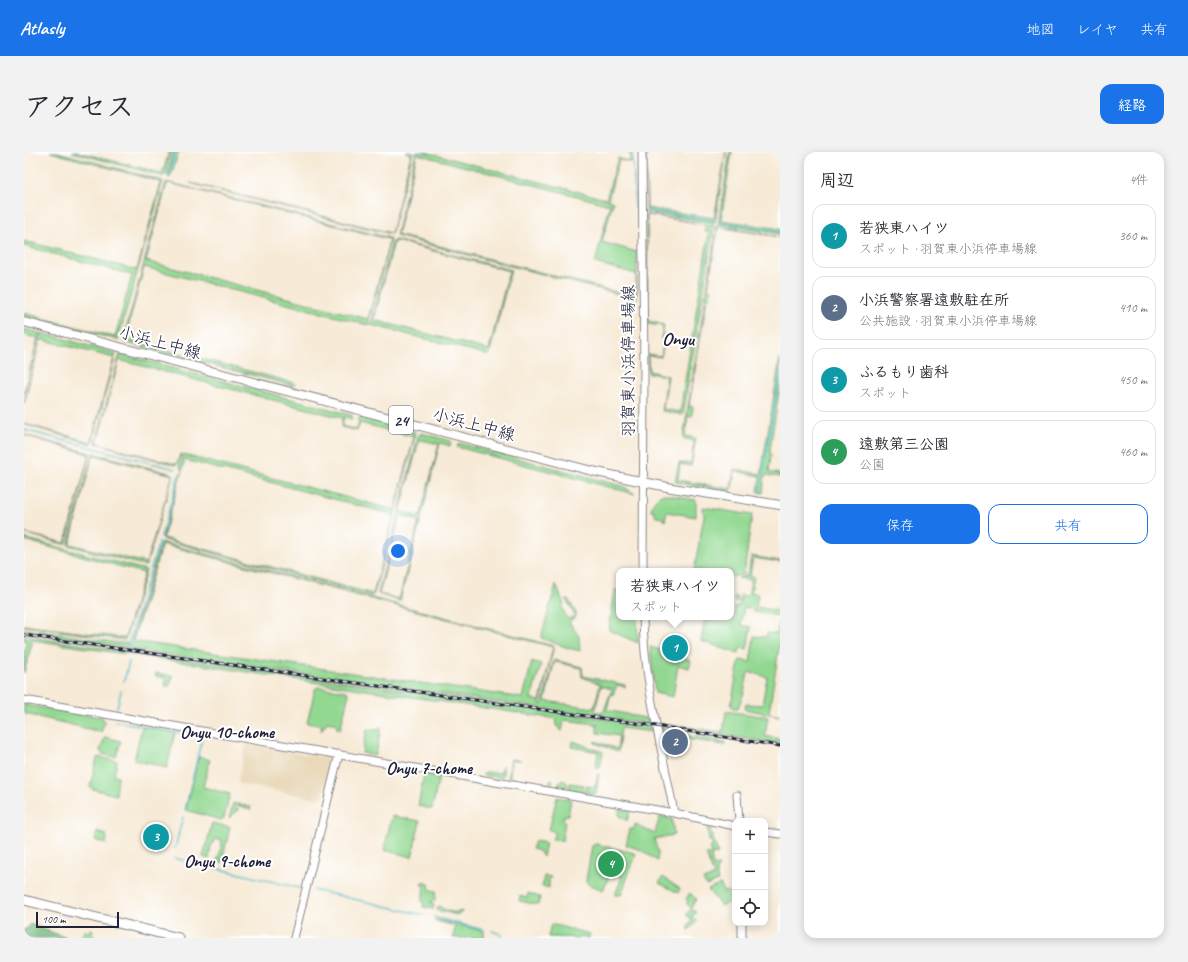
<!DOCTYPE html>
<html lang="ja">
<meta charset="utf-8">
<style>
:root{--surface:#fff;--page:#f2f2f3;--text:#2b2b33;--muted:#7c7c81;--line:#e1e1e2;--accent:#1a73e8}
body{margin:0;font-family:Caveat,"Klee One",sans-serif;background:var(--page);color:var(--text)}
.controls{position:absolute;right:12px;bottom:12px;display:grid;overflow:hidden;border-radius:8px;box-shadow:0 2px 10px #0003}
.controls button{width:36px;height:36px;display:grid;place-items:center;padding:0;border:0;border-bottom:1px solid var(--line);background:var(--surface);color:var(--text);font:20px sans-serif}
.scale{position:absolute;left:12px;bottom:10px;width:83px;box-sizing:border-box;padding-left:4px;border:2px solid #22223b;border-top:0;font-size:11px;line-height:14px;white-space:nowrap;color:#22223b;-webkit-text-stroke:3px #fff;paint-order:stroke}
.you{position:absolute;left:374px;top:399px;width:14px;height:14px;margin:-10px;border:3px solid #fff;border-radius:50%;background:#1a73e8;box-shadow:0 0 0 6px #1a73e833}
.badge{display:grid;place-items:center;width:26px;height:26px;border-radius:50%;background:var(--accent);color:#fff;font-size:13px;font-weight:700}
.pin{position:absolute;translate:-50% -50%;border:2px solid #fff;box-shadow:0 1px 4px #0006}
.popup{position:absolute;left:592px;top:416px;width:118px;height:52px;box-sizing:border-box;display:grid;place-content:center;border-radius:8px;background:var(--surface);filter:drop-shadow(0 1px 3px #0005);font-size:13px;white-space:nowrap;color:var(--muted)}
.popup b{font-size:15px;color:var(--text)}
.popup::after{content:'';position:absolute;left:50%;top:100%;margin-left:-8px;border:8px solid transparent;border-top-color:var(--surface)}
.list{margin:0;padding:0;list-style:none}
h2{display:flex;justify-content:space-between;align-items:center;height:52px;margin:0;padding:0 16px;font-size:17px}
h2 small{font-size:13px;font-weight:400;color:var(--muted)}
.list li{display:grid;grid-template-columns:26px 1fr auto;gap:12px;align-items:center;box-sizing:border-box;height:64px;margin:0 8px 8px;padding:0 8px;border:1px solid var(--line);border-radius:12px}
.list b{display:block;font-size:15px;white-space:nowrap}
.list p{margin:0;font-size:13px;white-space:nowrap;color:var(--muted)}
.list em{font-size:13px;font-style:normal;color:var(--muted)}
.actions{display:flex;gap:8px;padding:12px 16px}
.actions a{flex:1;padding:9px 0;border:1px solid var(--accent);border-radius:12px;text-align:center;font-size:14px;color:var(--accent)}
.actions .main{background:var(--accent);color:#fff}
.icon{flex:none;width:22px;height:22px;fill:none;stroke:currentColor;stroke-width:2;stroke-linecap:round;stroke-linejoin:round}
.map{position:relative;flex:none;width:756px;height:786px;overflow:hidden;border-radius:12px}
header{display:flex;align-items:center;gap:24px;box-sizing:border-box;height:56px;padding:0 20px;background:var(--accent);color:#fff}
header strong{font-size:19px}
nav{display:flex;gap:22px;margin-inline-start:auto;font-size:14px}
.intro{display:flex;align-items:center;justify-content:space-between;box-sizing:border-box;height:96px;padding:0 24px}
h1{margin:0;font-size:28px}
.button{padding:10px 18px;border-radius:12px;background:var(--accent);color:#fff;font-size:14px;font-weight:700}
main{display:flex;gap:24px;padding:0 24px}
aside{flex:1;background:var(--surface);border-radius:12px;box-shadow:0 2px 10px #0003}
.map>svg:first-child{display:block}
</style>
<header>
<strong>Atlasly</strong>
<nav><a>地図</a><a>レイヤ</a><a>共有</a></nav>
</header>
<div class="intro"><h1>アクセス</h1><a class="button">経路</a></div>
<main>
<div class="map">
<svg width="756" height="786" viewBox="0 0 756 786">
<rect width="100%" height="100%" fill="#fff"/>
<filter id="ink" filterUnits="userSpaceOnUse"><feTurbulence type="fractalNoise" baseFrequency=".025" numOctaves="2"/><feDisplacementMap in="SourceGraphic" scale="8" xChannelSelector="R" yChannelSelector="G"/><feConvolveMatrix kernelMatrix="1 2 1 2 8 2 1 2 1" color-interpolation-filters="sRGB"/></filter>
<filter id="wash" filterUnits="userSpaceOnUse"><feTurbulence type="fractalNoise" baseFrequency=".012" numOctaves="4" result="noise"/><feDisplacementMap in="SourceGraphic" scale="16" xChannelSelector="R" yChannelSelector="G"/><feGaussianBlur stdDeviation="0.9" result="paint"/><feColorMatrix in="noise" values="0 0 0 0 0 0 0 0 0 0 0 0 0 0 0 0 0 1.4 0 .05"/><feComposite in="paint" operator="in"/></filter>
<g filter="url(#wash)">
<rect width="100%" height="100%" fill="#f7ead6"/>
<!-- built -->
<path fill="#e9d9ba" d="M222 592 307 607 308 610 299 644 296 647 216 632 214 629Z"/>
<!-- green -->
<path fill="#92d891" stroke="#5a7d66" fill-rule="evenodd" d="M26 0H34L139 29 94 188 0 164V161L91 185 108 123 0 94V89L113 118 137 30Z
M48 0H54L138 21 145 0H147L141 23 138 24Z
M149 0H155L146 26 143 24Z
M381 0H389L367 82 166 31 367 81 387 2Z
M392 0H401L582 47 594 6 606 10V0H608V11L595 8 584 48 589 50 578 90 613 100V147L372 84ZM393 2 586 53 571 111 612 122V145L373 83Z
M622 0 623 56 690 66 702 0 691 71 622 60Z
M706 0H708L697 68 756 77V82L694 72Z
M142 30 365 86 366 88 344 173 120 115 101 187 271 231 270 234 100 190 99 188ZM145 31 364 87 365 90 344 167 122 109 143 32Z
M622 62 690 74 659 263 638 259 643 224 624 221 623 202 637 204 640 188 637 187 639 174 623 172ZM623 63 681 72V80H685L656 260 639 257 644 224 625 219 624 203 637 205 641 187H638L640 173 624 169Z
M693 74 756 85 694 75 684 137 687 138 686 146H683L665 254 669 255 668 264H664L661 284 672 286 667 314 656 312 654 328 707 337 710 317 737 322 756 206V234L746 298 747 303 745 320 756 322V325L741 323 739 341 734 340 736 324 711 319 707 340 651 330 655 311H667L670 289 659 286Z
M371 88 487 118 465 203 347 173 368 90ZM372 89 485 119 465 198 350 168 370 90Z
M0 177 16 181 0 241 14 186 0 183Z
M18 181 92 201 68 292 0 272 67 290 90 206 19 188 16 189 0 251Z
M96 202 328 263V267L320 265 318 274 333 278 335 269 333 268 336 265 391 280V284L350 442 348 444 138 387 158 319 155 313 158 305 156 304 153 312 151 313 72 291ZM95 208 318 266 317 275 333 279 336 271 390 285 371 358 156 302 153 311 151 312 76 292 73 290ZM161 308 370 363 349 442 139 386Z
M397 281 427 289 426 294 416 291 376 449 354 442 394 285ZM398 288 415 292 396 365 376 359 395 289ZM376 364 395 369 375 447 355 442Z
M0 283 66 301 42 393 0 381 41 391 65 304 64 302Z
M435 291 599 334 611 342 433 295Z
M69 301 149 322 122 414 44 393ZM70 303 149 323 122 411 46 392 68 305Z
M640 342 672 348V365L643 360 641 369 639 366 632 365 630 358H627C629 350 631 345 640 342Z
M679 355 728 363 720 422 707 425V419L670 418 680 364Z
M0 386 122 418 101 488 0 474V473L101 486 120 421 0 388Z
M137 390 530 494 516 552 518 553 530 508 558 515 559 524 601 533V535L593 533 589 543 587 542 583 558 625 567 628 572 105 497ZM138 392 529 495 516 549 507 547 517 512 508 509 499 546 109 489ZM532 510 557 516 558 525 576 532 570 556 521 549 530 511ZM577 534 588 537 579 561 571 559Z
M727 404 756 409V410L729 406 726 424 730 425 727 440 734 442 732 455 756 459V489L745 561 756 564 720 557 722 552 738 553 743 525 726 520 724 521 720 541 714 556H709L707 553 715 510 716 508 726 510 730 484 742 485 743 481 753 482 756 464 729 460V457L720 455 717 473 727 475 723 497 716 496 715 502 677 489 681 465H707V463H710L711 454H715L716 450 710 449 711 444 717 448 716 443 724 444 727 428 714 426 724 423Z
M532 432 540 453 538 455 543 467 551 464 542 447 545 448 553 463 545 470 555 484 556 499 544 496 517 486Z
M591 438H595V465H613L614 491 585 478Z
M0 477 95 491H104L102 496 0 481Z
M0 484 101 499V502L9 488 0 521V502L3 489 0 488Z
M626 495 634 497 639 507 650 511 656 509 657 505 667 509 665 516 654 513 649 545 631 541Z
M104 499 628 574V580L597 576 594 600 571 591V589L593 597 595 584 573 581V572L540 568 538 579 532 574 533 567 105 502Z
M132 521 149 524 145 534H141L142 526 131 524Z
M294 535 323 539 325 542 316 578 313 577V572L303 570 297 579 298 574 283 571 291 537Z
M0 553 78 565 81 570 77 580 2 562 0 561Z
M702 559 744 565 741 584 756 587V592L637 574V572L699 580Z
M118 575 151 581 143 616 110 608Z
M355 576H357L352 602 351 604 338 601 343 577 354 578Z
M639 576 649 578V581L701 590V593L657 586 656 584 644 581 641 590Z
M81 585 97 589 92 605 78 602 76 598Z
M549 589 579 600 576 616 572 615 574 600 548 595Z
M175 604 186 608 179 635 206 642 200 666 197 668 162 658Z
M76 605 93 609 90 623 94 624 92 643 68 637 66 634 73 606Z
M487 607 497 608H487L486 626 524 633 526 628H529L528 635 484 627Z
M479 613V624L476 626 458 623 461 620 476 621Z
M400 622 415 625 408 657 394 654Z
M574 622H575L572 642 561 641 563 634 571 635Z
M534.5 633a4.5 4.5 0 1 1 9 0a4.5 4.5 0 1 1-9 0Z
M546 631 560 633 559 640 545 638Z
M533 645 547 648 544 663 540 664 539 668 541 669 538 689 528 687 531 682 530 679 525 678Z
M209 651 227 655 226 658 213 653 212 656 215 657 205 666Z
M595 657 606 659 603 669 595 664Z
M368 664 396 669 388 705 360 698Z
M636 664 648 667 650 683 630 687 634 701 633 709 617 698 602 693 606 677H610L611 672 626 680 631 681Z
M188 671 206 675 198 710 193 709 198 695 197 687H191L187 694 185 707 179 705Z
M683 673 686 676 694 702 687 703 689 713 695 714 692 719 694 729 683 734 679 728 690 724 682 702 687 701 685 695 689 694 688 689H685Z
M73 679 81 682 83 686 82 692 71 688Z
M511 689 522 691 519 705 515 699 508 697Z
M572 692 611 701 612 703 597 743H591L598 725 587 720 579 738 564 732 562 729 568 694Z
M520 724 527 725 525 728V736L518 734Z
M639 725 656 737 654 741 635 731Z
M398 730 405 732 406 738 412 739 411 749 406 750 410 753 409 757 399 755 400 751 398 750 400 734 397 733Z
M697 732 699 740 704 739 708 749 697 754 684 738Z
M504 741 516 745 514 753 495 749 496 744 503 746Z
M666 741 672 747 667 756 662 751 664 749 662 747Z
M415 754C422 759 429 762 438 759L437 761 434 763 412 758Z
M667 757 672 760 668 765 673 769 665 778 663 777 668 767 662 763Z
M410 767 460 779V786H429L431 774 411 769Z
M527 772 566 782 565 786 524 785Z
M67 777 69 778 68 782 71 786H57L60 779 65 780Z"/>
<!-- forest -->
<path fill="#75b87b" stroke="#4c6d5b" d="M6 772 43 786H0V777H3Z"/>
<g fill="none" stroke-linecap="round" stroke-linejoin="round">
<!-- stream -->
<path stroke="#4bb9c5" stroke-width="1.5" d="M609 0 611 56
M145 24 151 0
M623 58 690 69
M695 70 756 80
M0 278 151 317
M736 339 756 220
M137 385 155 323
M103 496 135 390
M103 502V500
M100 529 105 510
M93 556 97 539
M91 569 167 583
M161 658 178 586
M151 696 159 665
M150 706 275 736
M290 738 400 763
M410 765 460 778
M468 779 477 782V786"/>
</g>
</g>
<g filter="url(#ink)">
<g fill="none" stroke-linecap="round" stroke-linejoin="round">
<!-- secondary casing -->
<g stroke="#8c8688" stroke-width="9">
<path id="secondary" d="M618 0 620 221 619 419
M619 465C620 532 638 596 650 661L711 674
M0 548 650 661
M713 643 715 669
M741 680 756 682
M718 771V786
M270 786 315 602"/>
</g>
<!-- primary casing -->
<g stroke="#8c8688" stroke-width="10">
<path id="primary" d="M0 170 568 319 648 336 756 353"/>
</g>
<!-- highway casing -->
<g stroke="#8c8688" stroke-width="11">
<path id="highway" d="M0 748 155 786"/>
</g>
<!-- secondary -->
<use href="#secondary" stroke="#fff" stroke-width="7"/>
<!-- primary -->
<use href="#primary" stroke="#fff" stroke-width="8"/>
<!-- highway -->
<use href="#highway" stroke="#fff" stroke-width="9"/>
<!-- rail casing -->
<g stroke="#22223b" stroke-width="3">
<path id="rail" d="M0 483 632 574 756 594"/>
</g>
<!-- rail -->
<use href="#rail" stroke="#fff" stroke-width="1.5" stroke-dasharray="4.5" stroke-linecap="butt"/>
</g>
</g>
<g text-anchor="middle" stroke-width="4" stroke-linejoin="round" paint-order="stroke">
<!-- shield labels -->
<rect fill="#fff" stroke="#646476" stroke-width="1" x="365" y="254" width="24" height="28" rx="3"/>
<g font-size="16" font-weight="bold" fill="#22223b">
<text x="377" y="274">24</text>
</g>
<!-- street labels -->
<g font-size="17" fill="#22223b" stroke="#fff">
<text transform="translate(136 190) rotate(15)" y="6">小浜上中線</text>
<text transform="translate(604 209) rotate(-90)" y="6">羽賀東小浜停車場線</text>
<text transform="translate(450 272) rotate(15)" y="6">小浜上中線</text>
</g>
<!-- neighbourhood labels -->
<g font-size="18" font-weight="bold" fill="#22223b" stroke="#fff">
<text x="203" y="586">Onyu 10-chome</text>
<text x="405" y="622">Onyu 7-chome</text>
<text x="203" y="715">Onyu 9-chome</text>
</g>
<!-- quarter labels -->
<g font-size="19" font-weight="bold" fill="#22223b" stroke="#fff">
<text x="654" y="193">Onyu</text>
</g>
</g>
</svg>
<div class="controls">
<button>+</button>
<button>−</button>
<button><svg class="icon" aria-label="locate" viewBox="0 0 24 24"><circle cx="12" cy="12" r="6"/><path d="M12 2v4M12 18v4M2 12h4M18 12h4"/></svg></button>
</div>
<div class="scale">100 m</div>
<div class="you"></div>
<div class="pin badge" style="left:651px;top:496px;background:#0f9aa8">1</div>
<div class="popup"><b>若狭東ハイツ</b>スポット</div>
<div class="pin badge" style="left:651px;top:590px;background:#5c6f8a">2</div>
<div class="pin badge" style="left:132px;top:685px;background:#0f9aa8">3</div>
<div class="pin badge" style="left:587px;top:712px;background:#2e9e5b">4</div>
</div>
<aside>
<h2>周辺<small>4件</small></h2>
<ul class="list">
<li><span class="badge" style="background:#0f9aa8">1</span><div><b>若狭東ハイツ</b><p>スポット · 羽賀東小浜停車場線</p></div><em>360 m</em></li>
<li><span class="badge" style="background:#5c6f8a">2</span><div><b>小浜警察署遠敷駐在所</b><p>公共施設 · 羽賀東小浜停車場線</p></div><em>410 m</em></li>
<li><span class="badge" style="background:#0f9aa8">3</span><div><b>ふるもり歯科</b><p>スポット</p></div><em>450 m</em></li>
<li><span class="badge" style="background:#2e9e5b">4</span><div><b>遠敷第三公園</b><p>公園</p></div><em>460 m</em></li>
</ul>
<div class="actions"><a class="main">保存</a><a>共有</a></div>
</aside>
</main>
